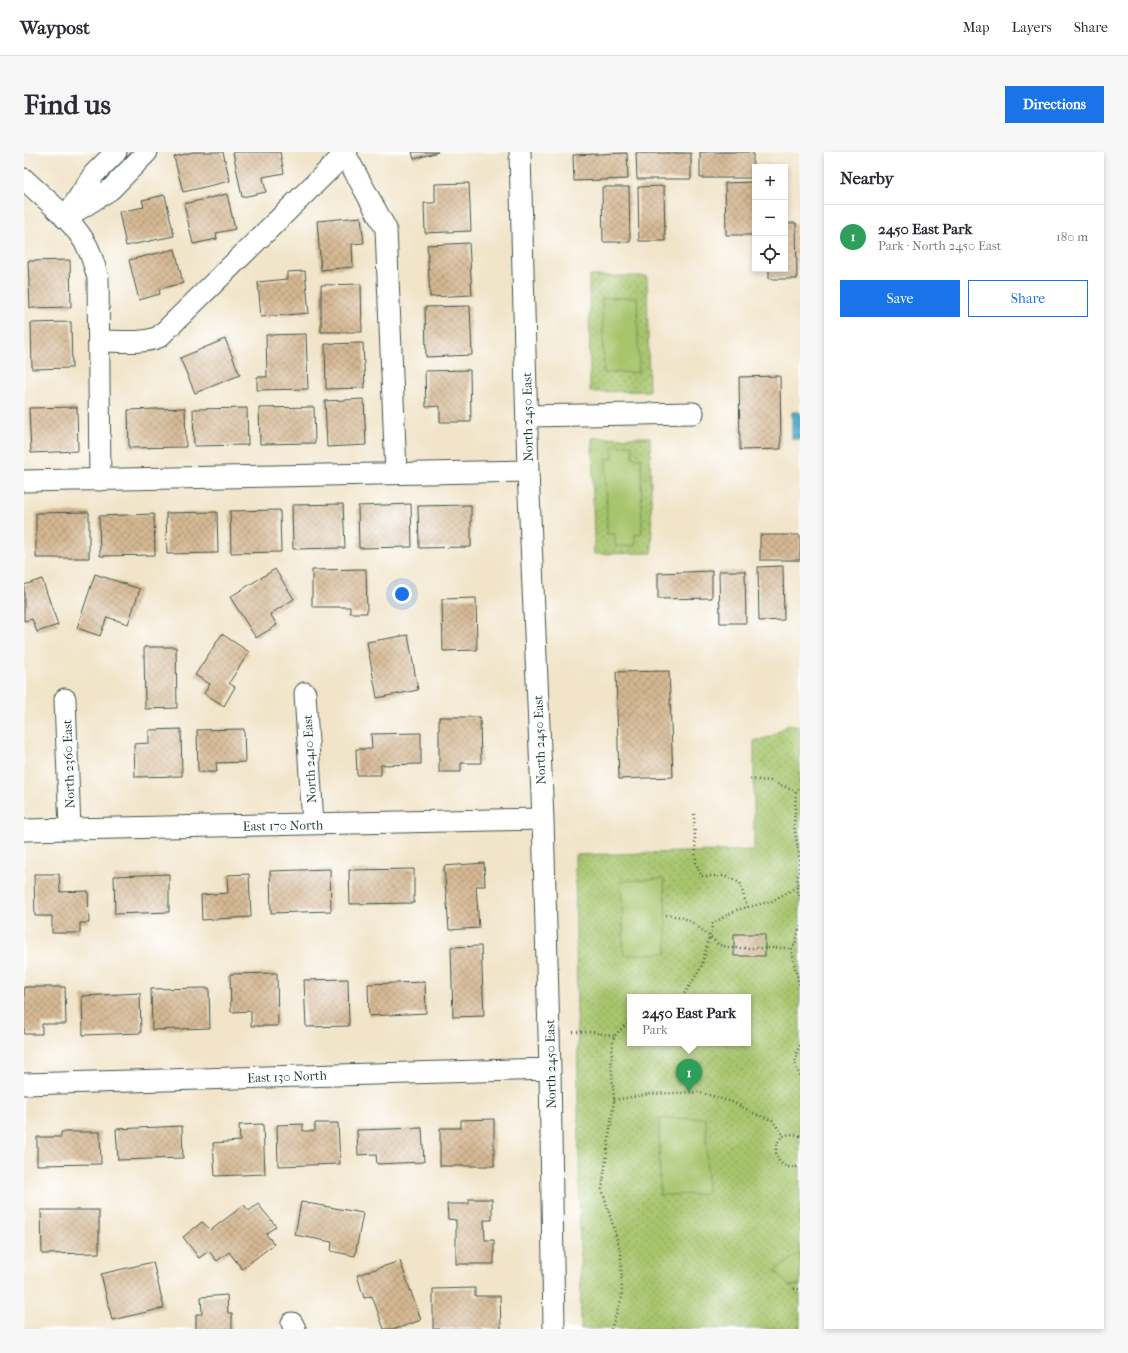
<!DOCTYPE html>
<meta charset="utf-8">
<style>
:root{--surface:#fff;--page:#f7f7f7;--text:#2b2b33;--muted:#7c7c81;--line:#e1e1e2;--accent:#1a73e8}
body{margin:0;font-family:"IM FELL French Canon",serif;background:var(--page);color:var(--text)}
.controls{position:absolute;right:12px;top:12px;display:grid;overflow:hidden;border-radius:0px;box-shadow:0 2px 6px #0003}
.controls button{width:36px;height:36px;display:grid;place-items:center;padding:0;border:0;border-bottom:1px solid var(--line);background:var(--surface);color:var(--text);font:20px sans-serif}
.you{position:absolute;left:378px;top:442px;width:14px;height:14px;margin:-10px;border:3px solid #fff;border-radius:50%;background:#1a73e8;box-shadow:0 0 0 6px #1a73e833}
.badge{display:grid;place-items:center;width:26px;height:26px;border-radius:50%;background:var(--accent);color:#fff;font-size:13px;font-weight:700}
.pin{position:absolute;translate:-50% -33px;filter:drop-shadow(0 1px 2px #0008)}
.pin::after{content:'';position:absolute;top:21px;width:14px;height:12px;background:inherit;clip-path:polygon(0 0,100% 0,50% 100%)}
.popup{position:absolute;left:603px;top:842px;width:124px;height:52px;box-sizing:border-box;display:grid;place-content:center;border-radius:0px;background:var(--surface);filter:drop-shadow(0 1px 3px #0005);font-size:13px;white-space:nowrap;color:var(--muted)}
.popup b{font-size:15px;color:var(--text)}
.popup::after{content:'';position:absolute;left:50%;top:100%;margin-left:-8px;border:8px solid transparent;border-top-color:var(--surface)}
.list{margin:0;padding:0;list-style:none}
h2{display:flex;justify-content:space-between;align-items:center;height:52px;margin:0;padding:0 16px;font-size:17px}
h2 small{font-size:13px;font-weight:400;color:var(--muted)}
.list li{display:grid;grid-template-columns:26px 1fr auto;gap:12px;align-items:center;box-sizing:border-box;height:64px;padding:0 16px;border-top:1px solid var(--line)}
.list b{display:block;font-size:15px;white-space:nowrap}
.list p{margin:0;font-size:13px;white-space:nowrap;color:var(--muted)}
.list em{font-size:13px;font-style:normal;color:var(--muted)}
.actions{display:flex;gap:8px;padding:12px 16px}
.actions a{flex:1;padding:9px 0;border:1px solid var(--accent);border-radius:0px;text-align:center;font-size:14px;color:var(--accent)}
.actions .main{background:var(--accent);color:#fff}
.icon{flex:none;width:22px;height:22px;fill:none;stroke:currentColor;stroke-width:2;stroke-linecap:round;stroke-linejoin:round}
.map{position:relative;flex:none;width:776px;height:1177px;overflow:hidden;border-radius:0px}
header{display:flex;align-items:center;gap:24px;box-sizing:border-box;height:56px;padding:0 20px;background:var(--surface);border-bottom:1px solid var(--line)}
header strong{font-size:19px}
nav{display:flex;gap:22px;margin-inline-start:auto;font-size:14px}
.intro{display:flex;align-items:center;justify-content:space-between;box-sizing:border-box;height:96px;padding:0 24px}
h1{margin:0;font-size:28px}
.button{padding:10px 18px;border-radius:0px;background:var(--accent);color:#fff;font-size:14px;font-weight:700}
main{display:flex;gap:24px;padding:0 24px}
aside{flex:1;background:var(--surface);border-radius:0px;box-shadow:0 2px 6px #0003}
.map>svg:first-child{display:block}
</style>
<header>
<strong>Waypost</strong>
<nav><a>Map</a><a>Layers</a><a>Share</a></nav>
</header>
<div class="intro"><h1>Find us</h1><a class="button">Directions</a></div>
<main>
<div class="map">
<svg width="776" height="1177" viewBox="0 0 776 1177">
<defs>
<pattern id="park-dots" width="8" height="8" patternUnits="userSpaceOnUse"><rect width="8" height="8" fill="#a7c56d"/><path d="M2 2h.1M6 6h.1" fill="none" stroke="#87a15a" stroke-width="1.8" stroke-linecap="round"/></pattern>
<pattern id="water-waves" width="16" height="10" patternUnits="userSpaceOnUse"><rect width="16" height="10" fill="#55b1d3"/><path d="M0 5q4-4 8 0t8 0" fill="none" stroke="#4691ac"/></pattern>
<pattern id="building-cross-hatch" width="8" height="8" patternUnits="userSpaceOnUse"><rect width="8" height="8" fill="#d6b893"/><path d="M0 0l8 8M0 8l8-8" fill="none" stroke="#ad9779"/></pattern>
</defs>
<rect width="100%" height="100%" fill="#fff"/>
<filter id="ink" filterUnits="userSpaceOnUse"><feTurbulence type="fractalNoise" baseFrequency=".025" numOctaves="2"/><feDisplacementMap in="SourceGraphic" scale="8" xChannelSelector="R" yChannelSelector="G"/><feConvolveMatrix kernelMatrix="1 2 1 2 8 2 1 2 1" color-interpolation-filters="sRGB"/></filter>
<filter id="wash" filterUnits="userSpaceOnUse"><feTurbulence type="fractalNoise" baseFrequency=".012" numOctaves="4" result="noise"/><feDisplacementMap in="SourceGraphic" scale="16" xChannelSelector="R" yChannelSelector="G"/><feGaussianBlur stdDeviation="0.9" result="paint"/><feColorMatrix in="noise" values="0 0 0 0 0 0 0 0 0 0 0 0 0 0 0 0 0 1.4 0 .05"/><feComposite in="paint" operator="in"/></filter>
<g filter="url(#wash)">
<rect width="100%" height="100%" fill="#f1e4c9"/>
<!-- park -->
<path fill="url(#park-dots)" stroke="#638150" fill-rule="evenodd" d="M565 124H623L625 239 566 240Z
M626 285 628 401 570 402 568 286Z
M766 572 776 575V1177H557L551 703 730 698V589L746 585ZM606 845H724V891H606Z"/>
<!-- pitch -->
<path fill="#a7c56d" stroke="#638150" d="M613 145 615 220 580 221 578 146Z
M608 293 609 306H617L618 381 611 382V394H591V382H583L582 307 589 306V294Z
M640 727 643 801 600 803 597 729Z
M682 966 683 1042 636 1043 635 967Z
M776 1100V1133L765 1134 752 1119Z"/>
<!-- water -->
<path fill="url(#water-waves)" stroke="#3a7784" d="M768 260H776V287H768Z"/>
<g id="blocks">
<!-- building -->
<path fill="url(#building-cross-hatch)" d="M169 0H199L206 29 159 40 150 5Z
M209 0H256L260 21 239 25 242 40 218 45Z
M388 0H414L390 7Z
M676 0H729V26H676Z
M603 1 604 27 550 29 549 3Z
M612 1H667V27H613Z
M730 30 731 83H702L701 31Z
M445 31 447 79 401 81 400 51H411V32Z
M640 34 641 89H615L614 35Z
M578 35H605L606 90H579Z
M203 42 211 77 192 81 193 87 169 92 160 52Z
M141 43 150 84 102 94 95 60 120 55 118 48Z
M337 65 340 91 328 92 329 115 297 118 293 69Z
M761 71H772L773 127H745V117H761Z
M445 91 448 143 406 145 403 93Z
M151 97 159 131 135 137 136 142 115 148 105 108Z
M46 108 47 155 6 156 4 109Z
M281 119 285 161 237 165 234 130 263 127V120Z
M337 132 338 180H297V133Z
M446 154 448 203 402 205 401 155Z
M47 170 48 216 8 217 7 171Z
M282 182 284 237 233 238V225H243L242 183Z
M201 187 216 223 171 241 156 206Z
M339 191 341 236 302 237 301 192Z
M446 218 447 270H416V254L402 255 401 219Z
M756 224 757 297 716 298 715 225Z
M340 247 342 293 303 295 301 249Z
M53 255 54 299 7 301 5 256Z
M290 255 291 291 236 292 235 256Z
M161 256 162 295 105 296 104 258Z
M223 256 224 293 170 294 169 257Z
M319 352 321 396 269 397 268 353Z
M387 352 388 395 335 396 334 354Z
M447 353V395L395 396 394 354Z
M256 358 257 400 207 401 206 359Z
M65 360V406H12V361Z
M193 360 194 401 143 402 142 361Z
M130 362 131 403 76 404 75 364Z
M736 383H776V408H736Z
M759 414 760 468 735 469 734 415Z
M251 417 270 447 246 462 253 473 232 486 206 445Z
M342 417 343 461H326V455H288V418Z
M688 419V446L634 447V421Z
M695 419H721L722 471H696Z
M71 422 116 437 104 472 83 465 76 484 53 476Z
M18 427 34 473 13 480 8 467 0 469V433Z
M452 446 453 498 419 499 418 447Z
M198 482 225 500 205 531 211 535 200 554 180 541 186 532 171 523Z
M384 483 394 538 353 546 343 490Z
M120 495H152L153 556 121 557Z
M645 519 649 625 595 627 592 520Z
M415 565H456L457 611H437V620H415Z
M157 577 158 624 111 625 110 592 125 591V578Z
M220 577 221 610 192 611 193 620H174L173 578Z
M397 581V612L357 613V623H333L332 597H348L347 582Z
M460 711 461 734H452L455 776 425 778 420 714Z
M306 717 307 759 247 761 246 719Z
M390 717V751L326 752 325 718Z
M10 722H35L36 740 64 739 65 771H56V781H28V764H11Z
M145 722V760L91 762 90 724Z
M225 722 227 765 178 768 177 743 204 741 203 723Z
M710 782H741V804H710Z
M457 794 460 864 429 865 427 795Z
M253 821 254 874H227V859L207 860 206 822Z
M324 827 325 874 282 875 280 828Z
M401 830 402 861 345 864 344 832Z
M0 835H41L42 872H18V882H0Z
M185 836 186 876 128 878 127 837Z
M116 841 117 881 59 883 58 844Z
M470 967V1014H416V976H437V968Z
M291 971H314L316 1012 254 1014 253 973 279 972V979H291Z
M239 972 241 1022 191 1024 189 991 216 989 215 973Z
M158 974 159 1006 94 1008 92 977Z
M398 976 400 1010 353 1012 352 1002 334 1003 333 978Z
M37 980H76L77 1012 13 1013V985H37Z
M445 1047H468V1068H460L461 1088H470V1112H432V1068L424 1067 423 1052H445Z
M277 1050 339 1061 331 1104 307 1099 308 1090 271 1083Z
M234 1052 252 1074 242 1082 250 1092 218 1117 205 1100 193 1109 185 1099 175 1106 159 1085 178 1070 187 1078 220 1053 225 1059Z
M17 1058H75V1101L18 1102Z
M376 1109 397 1168 372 1177H360L348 1144 340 1146 333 1123Z
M129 1110 140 1156 88 1168 77 1122Z
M451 1136V1144H476L477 1177H409V1137Z
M203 1143 204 1161H208V1177H172V1162H178L177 1145Z"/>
</g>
</g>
<g filter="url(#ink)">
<use href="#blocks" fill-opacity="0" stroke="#3e564a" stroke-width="1"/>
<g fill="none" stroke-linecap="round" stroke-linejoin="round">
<!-- minor casing -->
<g stroke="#3e564a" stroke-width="23">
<path id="minor" d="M496 0 504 319 519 667 526 917 530 1177
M321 2 362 77 372 321
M0 27C21 47 49 68 63 94 68 104 71 115 74 126L76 328
M46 59 70 22 92 0
M41 66 87 37 123 0
M75 189C95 189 117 192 135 185L323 0
M503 264 669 261
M0 329 504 319
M281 541 289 672
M41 547 46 677
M0 678 519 667
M0 932 526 917
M268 1171 271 1177"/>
</g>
<!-- path -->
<path stroke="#3e564a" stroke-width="2.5" stroke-dasharray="1 3" stroke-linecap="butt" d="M726 627 746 629 772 639
M670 662 672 711 677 724H701L716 731 723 755
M773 735 776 747
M642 763 658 765 671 772 695 793 708 796H768
M776 774 771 792 768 796 770 812 776 835
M658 845 677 816 689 771 713 758 748 749 773 735 776 708 770 674 772 639 776 636
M549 880H567L590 884
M776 893C770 904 770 912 776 924
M590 948 626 942 675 940 711 951 731 962 748 968 760 984
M776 984C745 972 743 1024 776 1014
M770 1137H776
M587 1177 598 1145 597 1101 578 1037 590 948 587 909 590 884 601 873 606 871"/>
<!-- minor -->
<use href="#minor" stroke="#fff" stroke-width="21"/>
</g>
</g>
<g text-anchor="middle" stroke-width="4" stroke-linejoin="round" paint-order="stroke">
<!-- street labels -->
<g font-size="13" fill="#1f3d34" stroke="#fff">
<text transform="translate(503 265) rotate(-91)" y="5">North 2450 East</text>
<text transform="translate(515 588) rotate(-92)" y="5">North 2450 East</text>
<text transform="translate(285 607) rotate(-93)" y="5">North 2410 East</text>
<text transform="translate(44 612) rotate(-92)" y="5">North 2360 East</text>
<text transform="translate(259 673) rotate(-1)" y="5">East 170 North</text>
<text transform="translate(526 912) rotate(-91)" y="5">North 2450 East</text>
<text transform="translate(263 924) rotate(-2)" y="5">East 130 North</text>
</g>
</g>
</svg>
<div class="controls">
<button>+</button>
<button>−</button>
<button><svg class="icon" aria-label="locate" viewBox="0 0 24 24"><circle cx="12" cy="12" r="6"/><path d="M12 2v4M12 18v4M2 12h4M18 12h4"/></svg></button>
</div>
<div class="you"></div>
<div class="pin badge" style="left:665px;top:940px;background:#2e9e5b">1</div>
<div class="popup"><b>2450 East Park</b>Park</div>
</div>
<aside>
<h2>Nearby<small></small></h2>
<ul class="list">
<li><span class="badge" style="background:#2e9e5b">1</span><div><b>2450 East Park</b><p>Park · North 2450 East</p></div><em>180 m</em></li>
</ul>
<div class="actions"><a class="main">Save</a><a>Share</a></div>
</aside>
</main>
